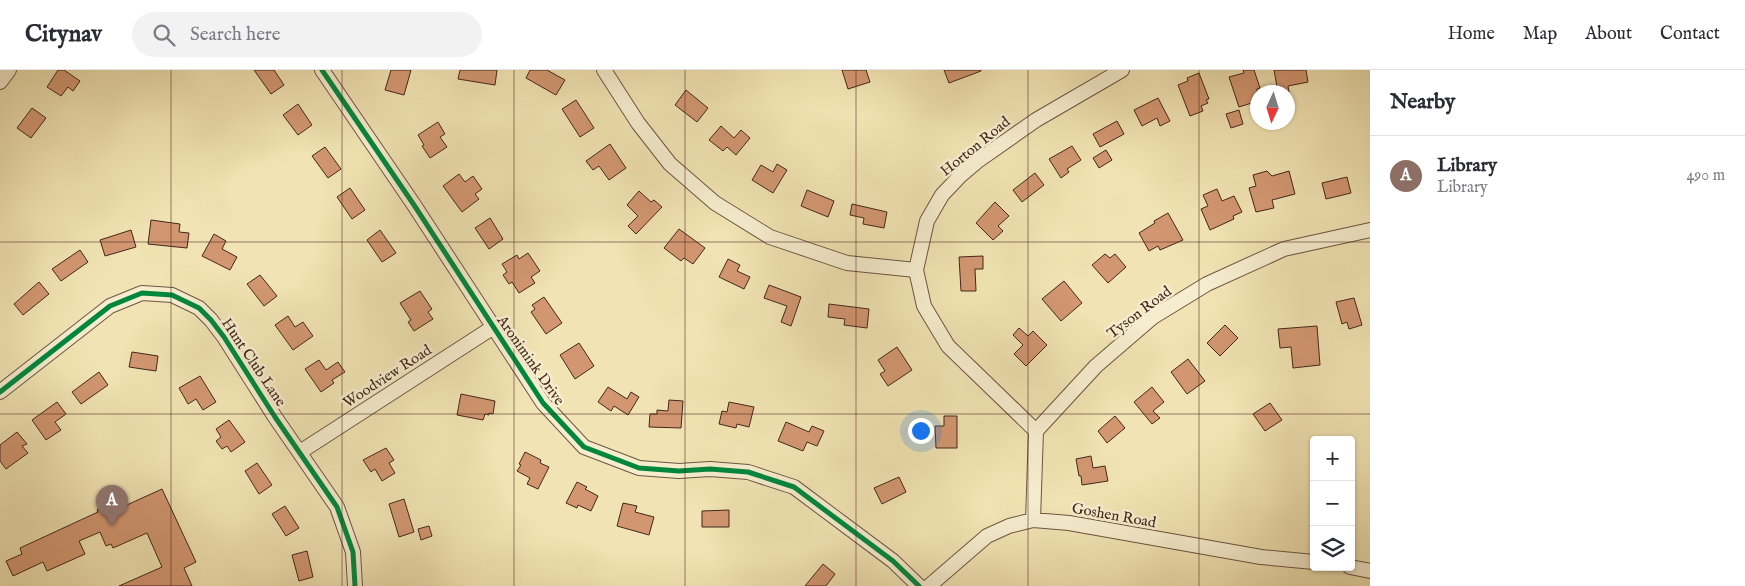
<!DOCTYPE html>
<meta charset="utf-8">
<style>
:root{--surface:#fff;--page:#f2f2f3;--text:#2b2b33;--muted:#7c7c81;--line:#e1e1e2;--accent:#8f2418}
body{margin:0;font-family:"IM FELL English",serif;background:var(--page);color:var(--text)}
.controls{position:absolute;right:15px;bottom:15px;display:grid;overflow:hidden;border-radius:5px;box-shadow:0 1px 4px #0004}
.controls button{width:45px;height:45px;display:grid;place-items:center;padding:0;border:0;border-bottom:1px solid var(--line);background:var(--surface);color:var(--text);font:25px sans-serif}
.compass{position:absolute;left:1250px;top:15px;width:45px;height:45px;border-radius:50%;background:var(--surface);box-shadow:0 1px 4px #0004;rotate:184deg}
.you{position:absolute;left:920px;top:360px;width:18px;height:18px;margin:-12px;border:4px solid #fff;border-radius:50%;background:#1a73e8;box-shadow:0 0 0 8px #1a73e833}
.badge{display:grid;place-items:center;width:32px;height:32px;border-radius:50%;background:var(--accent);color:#fff;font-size:16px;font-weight:700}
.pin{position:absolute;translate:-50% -41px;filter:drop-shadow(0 1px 2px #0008)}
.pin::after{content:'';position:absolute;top:26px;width:18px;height:15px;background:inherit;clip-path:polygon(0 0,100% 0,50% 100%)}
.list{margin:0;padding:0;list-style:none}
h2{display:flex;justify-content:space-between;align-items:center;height:65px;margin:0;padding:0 20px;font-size:21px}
h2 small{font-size:16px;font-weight:400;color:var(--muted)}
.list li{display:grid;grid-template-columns:32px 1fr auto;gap:15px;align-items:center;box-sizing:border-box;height:80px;padding:0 20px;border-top:1px solid var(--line)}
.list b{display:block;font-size:19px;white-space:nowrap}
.list p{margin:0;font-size:16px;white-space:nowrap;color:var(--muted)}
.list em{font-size:16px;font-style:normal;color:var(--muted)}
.icon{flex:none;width:28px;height:28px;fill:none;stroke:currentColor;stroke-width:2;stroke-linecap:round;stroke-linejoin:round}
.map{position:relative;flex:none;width:1370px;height:516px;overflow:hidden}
header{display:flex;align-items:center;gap:30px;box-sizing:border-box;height:70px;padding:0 25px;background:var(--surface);border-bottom:1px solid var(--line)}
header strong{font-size:24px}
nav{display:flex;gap:28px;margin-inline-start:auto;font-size:18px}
.search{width:350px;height:45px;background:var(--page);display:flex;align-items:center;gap:12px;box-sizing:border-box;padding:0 18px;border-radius:28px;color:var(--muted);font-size:19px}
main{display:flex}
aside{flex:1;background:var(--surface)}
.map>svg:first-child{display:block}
</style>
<header>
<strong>Citynav</strong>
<div class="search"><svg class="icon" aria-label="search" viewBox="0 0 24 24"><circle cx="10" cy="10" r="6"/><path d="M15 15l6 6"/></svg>Search here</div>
<nav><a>Home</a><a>Map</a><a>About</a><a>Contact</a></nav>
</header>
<main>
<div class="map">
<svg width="1370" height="516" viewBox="0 0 1370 516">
<rect width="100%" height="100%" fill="#f1e3b3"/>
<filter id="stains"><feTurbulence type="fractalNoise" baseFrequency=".004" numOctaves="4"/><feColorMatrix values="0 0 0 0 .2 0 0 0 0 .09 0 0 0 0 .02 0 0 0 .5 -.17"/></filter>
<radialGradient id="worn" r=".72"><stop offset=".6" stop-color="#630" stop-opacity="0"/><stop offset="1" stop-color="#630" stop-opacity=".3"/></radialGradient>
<!-- building -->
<path fill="#d29771" stroke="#43271c" d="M58 0H64L80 11 73 21 68 17 61 26 47 17Z
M254 0H274L284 15 271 24Z
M391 0H411L404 25 385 20Z
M460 0H497L495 15 458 9Z
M530 0H547L565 10 556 25 526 8Z
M842 0H866L870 12 848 19Z
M944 0H981V1L949 13Z
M1243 0H1254L1260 18 1257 19 1258 31 1239 37 1229 7 1244 3Z
M1274 0H1306L1308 12 1288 16 1289 22H1278Z
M1199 3 1209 29 1206 30 1208 33 1201 36 1203 41 1190 46 1178 15 1188 11 1187 8Z
M686 20 708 38 697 52 675 35Z
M1158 28 1170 51 1160 56 1157 48 1142 56 1134 40Z
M576 30 594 58 580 67 562 39Z
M298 34 312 55 298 65 283 45Z
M32 38 46 48 31 68 17 58Z
M1239 40 1243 54 1231 58 1226 44Z
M1117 51 1124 64 1100 77 1093 64Z
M438 52 445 64 440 67 447 77 430 88 422 76 424 75 418 65Z
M721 56 734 68 741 60 750 68 736 85 727 77 723 81 709 70Z
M610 74 626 98 609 110 599 96 593 100 586 91Z
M1072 76 1081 90 1067 99 1069 102 1061 108 1049 89Z
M325 77 341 99 328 108 312 86Z
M1106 80 1112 90 1099 98 1093 88Z
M777 94 787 100 773 123 752 110 761 95 773 102Z
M1267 101 1272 106 1289 101 1295 124 1272 130 1274 138 1256 142 1249 118 1256 116 1253 105Z
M1035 103 1044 115 1022 132 1013 120Z
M459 104 465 112 473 106 482 119 475 124 479 129 462 142 443 116Z
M1347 107 1351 123 1326 129 1322 113Z
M350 118 365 140 352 149 337 127Z
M1217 119 1222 131 1234 126 1242 142 1233 146 1234 149 1210 160 1201 139 1208 136 1203 125Z
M807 120 834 131 828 147 801 136Z
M639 121 651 132 654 130 662 137 636 164 628 156 638 146 627 135Z
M995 132 1009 146 998 156 1003 161 993 170 976 153Z
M852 134 887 142 884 158 863 154 864 148 850 145Z
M1168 143 1183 170 1160 180 1158 176 1149 181 1139 163 1155 153 1154 151Z
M490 148 503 169 489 179 475 158Z
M151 150 180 154 179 162 189 163 187 178 148 174Z
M679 159 705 178 693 194 684 188 681 191 664 178Z
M131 160 136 177 105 186 100 170Z
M380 160 396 183 382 192 367 170Z
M214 164 226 171 222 179 237 187 230 200 202 186Z
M80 180 88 192 61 211 52 199Z
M528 183 540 201 531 207 535 213 519 223 512 212 509 214 503 205 507 202 502 194 517 185 519 189Z
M1105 184 1110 188 1115 184 1126 197 1108 213 1092 195Z
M983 186V199H975L976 221H961L959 187Z
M728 189 740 195 737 201 750 207 744 219 719 207Z
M260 205 277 226 264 236 247 214Z
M1064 211 1082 233 1061 251 1042 229Z
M39 212 49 224 23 245 14 234Z
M769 215 801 227 791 256 781 252 787 236 764 228Z
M420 221 432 239 428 242 433 249 414 261 408 252 411 250 400 233Z
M544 227 562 253 546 264 531 242 535 239 532 235Z
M1354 228 1362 255 1349 259 1347 252 1342 254 1336 232Z
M829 234 869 239 867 258 844 255 845 249 828 247Z
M288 246 295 257 303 252 313 266 293 280 275 255Z
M1225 255 1238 268 1220 286 1207 273Z
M1317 256 1320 295 1293 298 1291 277 1280 278 1278 259Z
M1019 258 1028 266 1033 261 1047 275 1026 296 1014 284 1023 275 1013 265Z
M579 273 594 296 575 309 560 285Z
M897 277 912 300 888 316 880 304 885 301 878 290Z
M132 282 158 286 156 301 129 297Z
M1188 289 1205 311 1187 324 1171 302Z
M319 290 326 300 338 292 345 302 332 310 334 313 321 322 305 299Z
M99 302 108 315 81 334 72 322Z
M200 306 216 332 203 340 196 329 188 334 179 318Z
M608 317 627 329 631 322 639 327 628 345 614 336 611 341 598 332Z
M1152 317 1164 332 1153 341 1160 348 1152 354 1134 332Z
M461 324 495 331 493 344 489 343V345L485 344 483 350 457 345Z
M669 330 683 331 681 358 649 357 650 344H657V340L668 341Z
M57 332 66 344 55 352 61 360 46 370 32 350Z
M729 332 754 337 749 357 737 354 736 358 719 354 722 341 727 342Z
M1270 333 1282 350 1265 361 1253 344Z
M944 346H957V378H936L935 356H944Z
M1115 346 1125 358 1107 373 1098 361Z
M229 350 245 372 231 382 227 376 222 379 216 371 221 367 216 359Z
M786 352 809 362 812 356 824 361 817 376 807 372 803 381 778 371Z
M17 362 27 374 22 376 28 383 6 399 0 391V375Z
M386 378 394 390 389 393 395 403 382 411 375 399 371 402 363 390Z
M525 382 541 390 540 393 549 397 538 419 527 414 530 408 517 401 521 395 519 394Z
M1091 386 1093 398 1105 396 1108 411 1082 415 1081 406H1079L1076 389Z
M257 393 272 415 259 424 245 401Z
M899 407 906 422 882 434 874 418Z
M577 412 587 417 585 419 598 426 591 441 578 435 577 438 566 433Z
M162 419 196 492 184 498 192 516H119L162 497 147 463 113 478 111 474 106 476 100 462 79 471 85 484 47 501 43 492 13 506 6 491 22 484 20 478 98 442 97 440 114 432 118 439Z
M404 429 414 462 399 467 389 434Z
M623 433 637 436 635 442 654 447 649 465 617 456Z
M285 436 299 458 286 466 272 444Z
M729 440V457H702V441Z
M429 456 432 466 421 470 418 459Z
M307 481 313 507 299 511 292 485Z
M823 494 835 504 826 516H805Z"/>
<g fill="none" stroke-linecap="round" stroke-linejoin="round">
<!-- minor casing -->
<g stroke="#6e5642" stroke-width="16">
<path id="minor" d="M322 0 414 135 543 333 584 377 639 398 679 401 710 399 748 402 794 417 893 491 919 516
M604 0 638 53 670 94 715 133 770 167 847 193 916 200
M0 12 9 0
M0 322 110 236 142 223 172 225 199 238 211 250 224 267 275 347 337 437 353 482 355 516
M1036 361 948 276 924 236 916 200 927 151 942 125 960 106 979 90 1036 50 1122 0
M300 382 492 258
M1033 450 1036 361 1096 296 1153 247 1207 214 1284 179 1370 160
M1350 497 1370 501
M929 516 987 466 1009 456 1033 450 1069 453 1261 487 1314 492"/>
</g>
<!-- minor -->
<use href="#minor" stroke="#f6edce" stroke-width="14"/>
<!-- cycleway casing -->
<g stroke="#f6edce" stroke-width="8">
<path id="cycleway" d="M322 0 414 135 543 333 584 377 639 398 679 401 710 399 748 402 794 417 893 491 919 516
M0 322 110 236 142 223 172 225 199 238 211 250 224 267 275 347 337 437 353 482 355 516"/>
</g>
<!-- cycleway -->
<use href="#cycleway" stroke="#00873e" stroke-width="5"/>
</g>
<!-- grid -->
<path fill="none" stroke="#43271c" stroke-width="1" stroke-opacity="0.55" d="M171 0V516M342 0V516M514 0V516M685 0V516M856 0V516M1028 0V516M1199 0V516M0 172H1370M0 344H1370"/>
<g text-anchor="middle" stroke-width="5" stroke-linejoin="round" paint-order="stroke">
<!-- street labels -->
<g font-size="15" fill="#43271c" stroke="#f6edce">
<text transform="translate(975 76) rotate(-39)" y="5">Horton Road</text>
<text transform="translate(1139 242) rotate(-37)" y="5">Tyson Road</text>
<text transform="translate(531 290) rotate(55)" y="5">Aronimink Drive</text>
<text transform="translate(254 292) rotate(56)" y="5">Hunt Club Lane</text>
<text transform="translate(387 306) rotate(-33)" y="5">Woodview Road</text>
<text transform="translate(1114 445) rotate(10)" y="5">Goshen Road</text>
</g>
</g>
<rect width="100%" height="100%" filter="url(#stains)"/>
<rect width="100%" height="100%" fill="url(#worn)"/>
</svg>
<div class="controls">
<button>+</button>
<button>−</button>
<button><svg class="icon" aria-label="layers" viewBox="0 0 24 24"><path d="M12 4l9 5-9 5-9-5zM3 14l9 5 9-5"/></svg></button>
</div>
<svg class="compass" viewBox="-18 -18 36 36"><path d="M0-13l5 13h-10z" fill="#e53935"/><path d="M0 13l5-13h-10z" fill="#7c7c81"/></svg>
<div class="you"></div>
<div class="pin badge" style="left:112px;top:456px;background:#8d6e63">A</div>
</div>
<aside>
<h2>Nearby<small></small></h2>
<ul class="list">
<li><span class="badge" style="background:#8d6e63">A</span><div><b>Library</b><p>Library</p></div><em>490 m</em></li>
</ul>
</aside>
</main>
